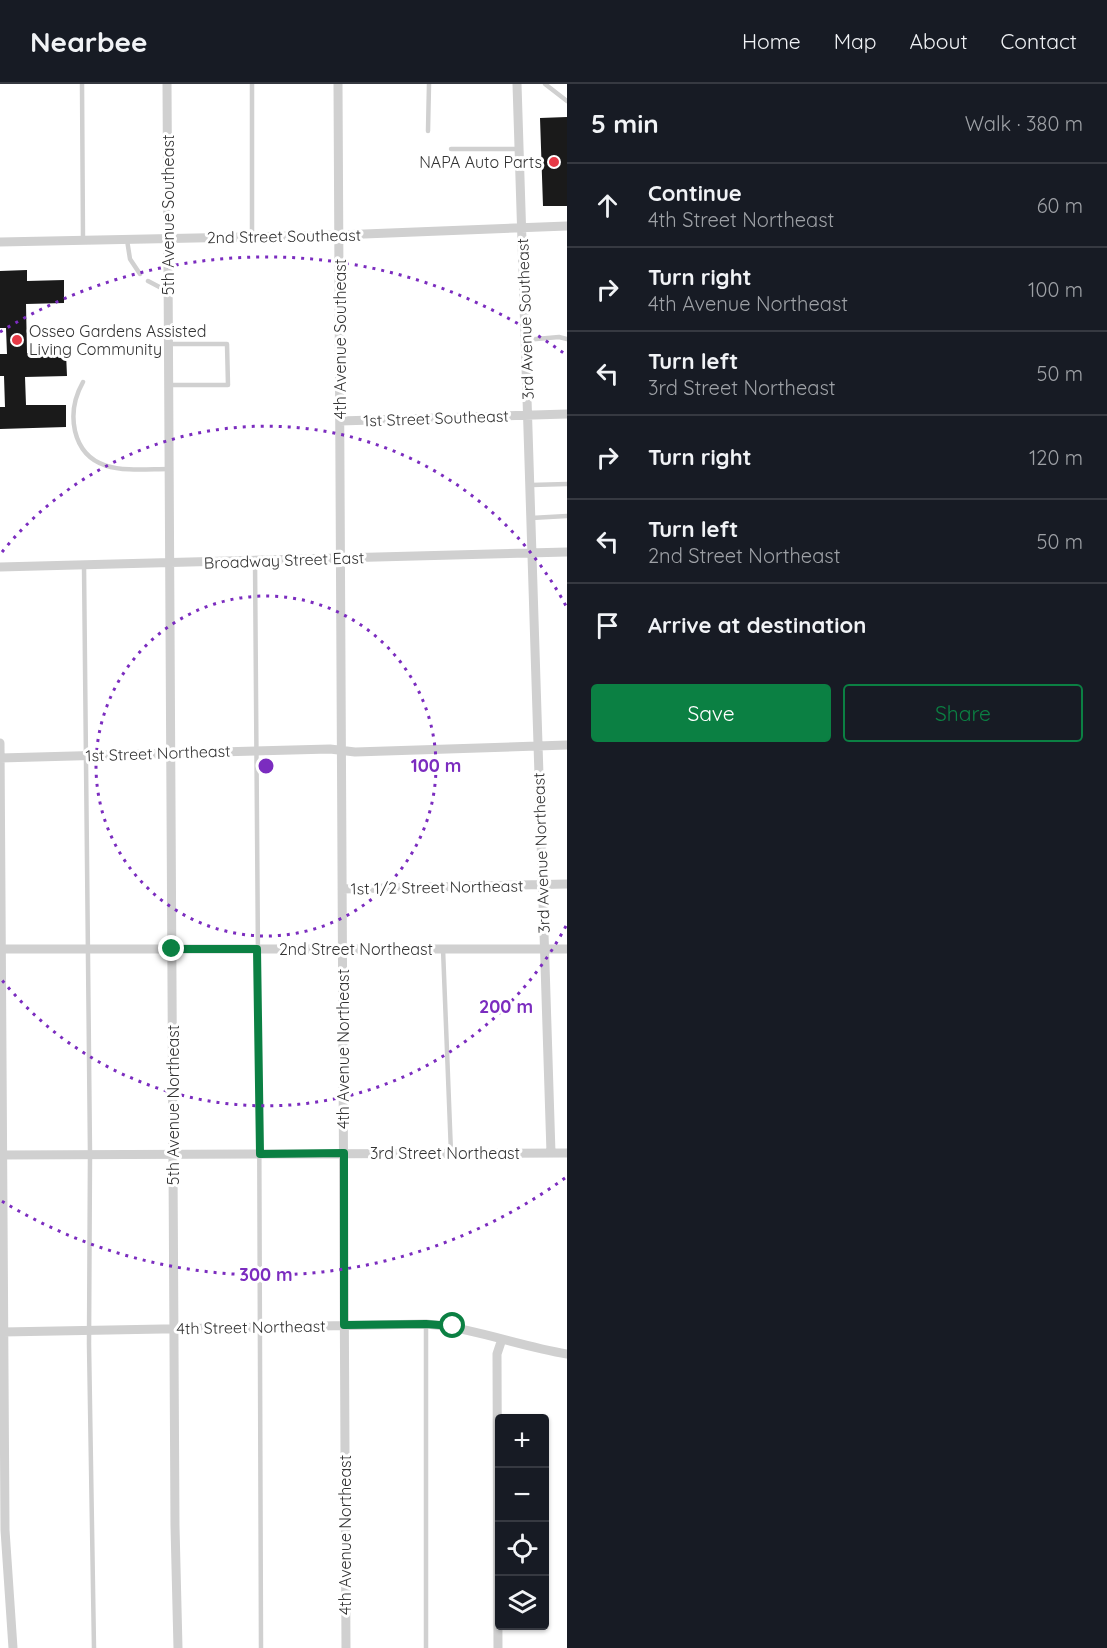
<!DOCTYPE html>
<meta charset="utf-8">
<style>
:root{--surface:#171b24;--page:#20242c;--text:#f1f3f6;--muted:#9ea1a6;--line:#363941;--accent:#0b8043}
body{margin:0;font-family:Quicksand,sans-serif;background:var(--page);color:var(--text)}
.controls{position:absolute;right:18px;bottom:18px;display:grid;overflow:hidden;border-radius:6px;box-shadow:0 2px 4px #0004}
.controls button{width:54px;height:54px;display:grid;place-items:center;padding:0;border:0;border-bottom:2px solid var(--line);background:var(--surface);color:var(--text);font:30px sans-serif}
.stop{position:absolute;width:18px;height:18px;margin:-14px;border:4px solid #0b8043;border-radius:50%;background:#fff}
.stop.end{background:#0b8043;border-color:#fff;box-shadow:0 2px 6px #0008}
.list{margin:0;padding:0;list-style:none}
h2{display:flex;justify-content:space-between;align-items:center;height:78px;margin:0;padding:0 24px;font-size:26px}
h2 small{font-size:20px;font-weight:400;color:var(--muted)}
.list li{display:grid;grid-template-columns:39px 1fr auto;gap:18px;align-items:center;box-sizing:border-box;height:84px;padding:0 24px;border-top:2px solid var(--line)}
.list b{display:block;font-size:22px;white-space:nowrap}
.list p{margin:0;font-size:20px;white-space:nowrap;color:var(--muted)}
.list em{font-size:20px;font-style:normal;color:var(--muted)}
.actions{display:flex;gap:12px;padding:18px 24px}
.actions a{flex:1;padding:14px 0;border:2px solid var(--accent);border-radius:6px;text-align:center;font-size:21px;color:var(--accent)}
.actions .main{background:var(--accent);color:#fff}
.icon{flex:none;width:33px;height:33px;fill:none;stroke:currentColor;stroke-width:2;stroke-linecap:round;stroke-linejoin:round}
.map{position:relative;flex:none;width:567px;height:1564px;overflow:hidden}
header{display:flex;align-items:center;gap:36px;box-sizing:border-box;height:84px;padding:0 30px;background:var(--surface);border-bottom:2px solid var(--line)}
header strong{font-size:28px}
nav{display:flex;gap:33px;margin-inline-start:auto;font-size:21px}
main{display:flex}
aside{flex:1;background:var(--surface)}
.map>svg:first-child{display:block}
</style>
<header>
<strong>Nearbee</strong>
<nav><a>Home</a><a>Map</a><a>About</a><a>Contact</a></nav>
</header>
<main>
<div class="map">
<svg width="567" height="1564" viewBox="0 0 567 1564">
<rect width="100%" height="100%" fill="#fff"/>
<!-- building -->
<path fill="#1a1a1a" d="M567 33V122H543L540 34Z
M27 186V197L64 196V219L26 220 27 269H66L67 292 25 293 26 321H66V343L0 345V323H5L4 292H0V270H7L6 244H0V187Z"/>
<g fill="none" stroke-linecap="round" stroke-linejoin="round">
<!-- lane -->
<path stroke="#d0d0d0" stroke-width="4.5" d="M82 0 83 156
M252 0V153
M545 0 567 17
M428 47 429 0
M451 65H519
M127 156 130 175 140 190
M148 197 167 207
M525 256 559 253 567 255
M83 298C74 314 71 329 75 347 86 393 132 385 169 385
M168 301H228L227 260H169
M531 401 567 400
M531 434 567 432
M255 476C260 839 259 1201 261 1564
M84 481 90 1070 89 1260 94 1564
M443 865 451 1069
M426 1240V1564"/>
<!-- street -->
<path stroke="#d0d0d0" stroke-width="9" d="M167 0 175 1442 178 1564
M338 0 346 1564
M517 0 551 1069
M0 158 339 151 567 142
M340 337 567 330
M0 483 567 468
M0 659 5 1446 13 1564
M0 674 330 665 355 668 567 661
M342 805 567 800
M0 865H567
M0 1071 567 1069
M3 1248 426 1240C474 1244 519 1262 567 1270
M498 1564 497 1270 502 1255"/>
</g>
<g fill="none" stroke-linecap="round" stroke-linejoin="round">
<!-- route -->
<path stroke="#0b8043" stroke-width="8" d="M172 865H257L260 1070 344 1069V1241L426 1240 453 1242"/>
</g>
<!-- distance rings -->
<g fill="none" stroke="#7b2cbf" stroke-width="3" stroke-dasharray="3 6">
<circle cx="266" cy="682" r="170"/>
<path d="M566 842A340 340 0 0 1 2 896M2 468A340 340 0 0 1 566 522"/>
<path d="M565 1094A509 509 0 0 1 0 1116M0 248A509 509 0 0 1 565 270"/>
</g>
<!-- markers -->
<g fill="#e63946" stroke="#fff" stroke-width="2">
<circle cx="554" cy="78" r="6"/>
<circle cx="17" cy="256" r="6"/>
</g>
<g text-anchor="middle" stroke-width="6" stroke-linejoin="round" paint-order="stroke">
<!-- poi labels -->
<g font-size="16" fill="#333" stroke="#fff" text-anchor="end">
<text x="542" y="84">NAPA Auto Parts</text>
<text x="29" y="253" text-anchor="start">Osseo Gardens Assisted<tspan x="29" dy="18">Living Community</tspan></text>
</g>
<!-- street labels -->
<g font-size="16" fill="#333" stroke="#fff">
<text transform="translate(168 131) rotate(-90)" y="6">5th Avenue Southeast</text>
<text transform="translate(284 152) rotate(-1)" y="6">2nd Street Southeast</text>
<text transform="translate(525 235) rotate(-92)" y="6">3rd Avenue Southeast</text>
<text transform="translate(340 255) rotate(-90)" y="6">4th Avenue Southeast</text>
<text transform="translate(436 334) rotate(-2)" y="6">1st Street Southeast</text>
<text transform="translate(284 476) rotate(-2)" y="6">Broadway Street East</text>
<text transform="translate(158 669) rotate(-2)" y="6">1st Street Northeast</text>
<text transform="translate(541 769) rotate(-92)" y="6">3rd Avenue Northeast</text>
<text transform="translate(437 803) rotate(-1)" y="6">1st 1/2 Street Northeast</text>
<text x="356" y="871">2nd Street Northeast</text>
<text transform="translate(343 965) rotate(-90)" y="6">4th Avenue Northeast</text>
<text transform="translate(173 1021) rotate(-90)" y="6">5th Avenue Northeast</text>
<text x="445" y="1075">3rd Street Northeast</text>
<text transform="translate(251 1243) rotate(-1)" y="6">4th Street Northeast</text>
<text transform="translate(345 1451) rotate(-90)" y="6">4th Avenue Northeast</text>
</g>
</g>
<circle cx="266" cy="682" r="9" fill="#7b2cbf" stroke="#fff" stroke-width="3"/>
<g font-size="18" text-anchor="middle" font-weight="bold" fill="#7b2cbf" stroke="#fff" stroke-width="6" stroke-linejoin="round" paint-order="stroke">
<text x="436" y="688">100 m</text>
<text x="506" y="929">200 m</text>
<text x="266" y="1197">300 m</text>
</g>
</svg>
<div class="controls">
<button>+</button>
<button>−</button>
<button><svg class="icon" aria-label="locate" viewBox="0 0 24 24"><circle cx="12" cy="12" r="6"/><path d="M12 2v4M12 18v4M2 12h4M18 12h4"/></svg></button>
<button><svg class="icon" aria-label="layers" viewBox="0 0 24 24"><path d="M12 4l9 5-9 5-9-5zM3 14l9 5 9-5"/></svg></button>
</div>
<div class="stop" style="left:453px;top:1242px"></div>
<div class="stop end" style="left:172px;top:865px"></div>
</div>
<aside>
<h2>5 min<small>Walk · 380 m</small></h2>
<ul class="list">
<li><svg class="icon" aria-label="ahead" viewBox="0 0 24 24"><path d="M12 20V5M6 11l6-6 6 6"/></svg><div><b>Continue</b><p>4th Street Northeast</p></div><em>60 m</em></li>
<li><svg class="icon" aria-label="right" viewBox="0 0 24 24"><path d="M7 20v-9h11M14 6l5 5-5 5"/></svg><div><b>Turn right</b><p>4th Avenue Northeast</p></div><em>100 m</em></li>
<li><svg class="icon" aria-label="left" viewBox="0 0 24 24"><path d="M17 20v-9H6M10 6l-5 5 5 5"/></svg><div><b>Turn left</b><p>3rd Street Northeast</p></div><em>50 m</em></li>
<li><svg class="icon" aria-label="right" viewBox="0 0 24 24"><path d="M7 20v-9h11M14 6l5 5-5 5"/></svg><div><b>Turn right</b></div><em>120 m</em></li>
<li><svg class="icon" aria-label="left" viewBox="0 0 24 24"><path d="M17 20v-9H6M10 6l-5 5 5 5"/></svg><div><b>Turn left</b><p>2nd Street Northeast</p></div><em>50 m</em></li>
<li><svg class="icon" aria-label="arrive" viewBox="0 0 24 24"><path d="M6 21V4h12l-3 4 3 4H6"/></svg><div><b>Arrive at destination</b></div></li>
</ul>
<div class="actions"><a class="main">Save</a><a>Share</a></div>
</aside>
</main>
